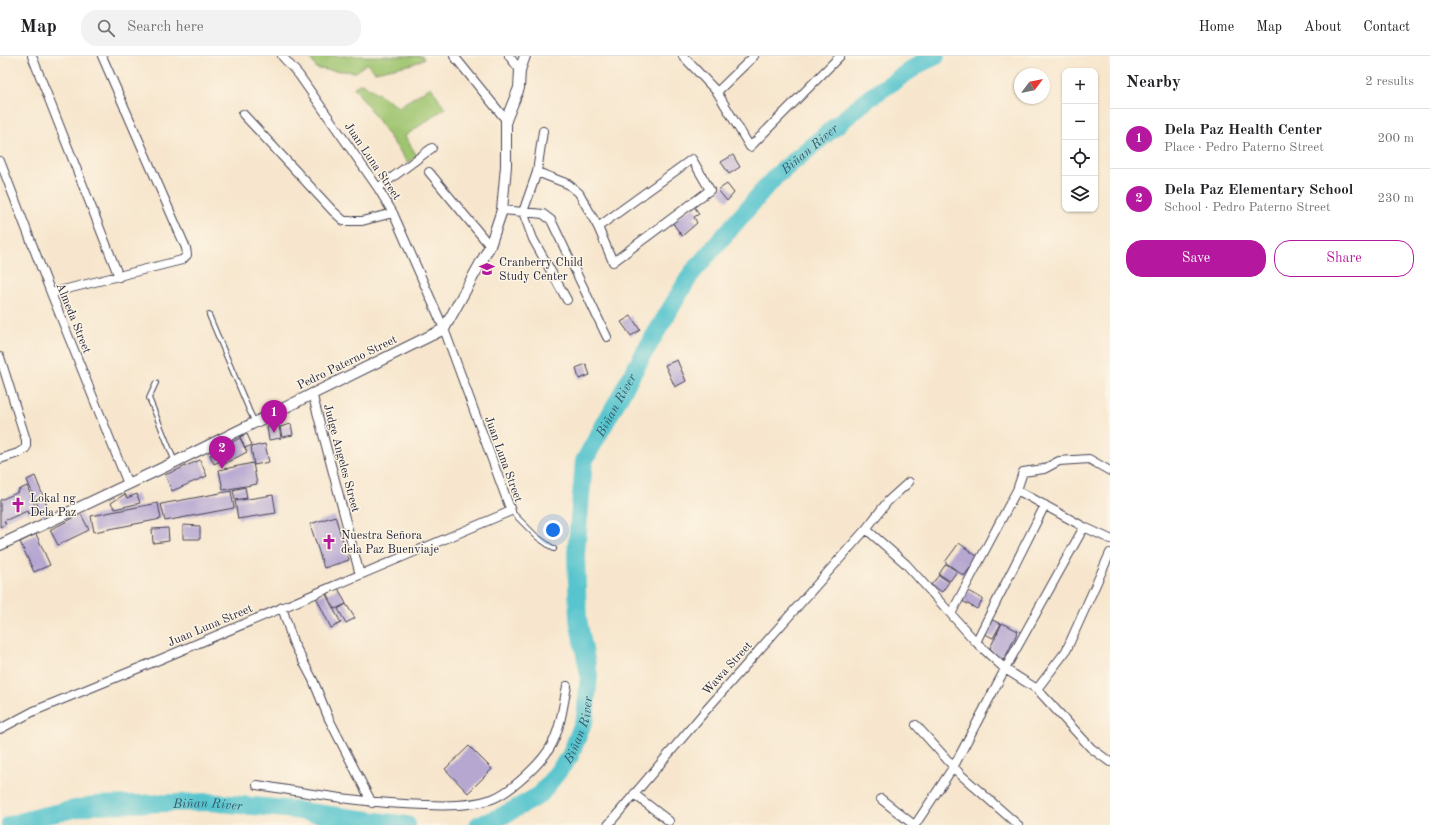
<!DOCTYPE html>
<meta charset="utf-8">
<style>
:root{--surface:#fff;--page:#f2f2f2;--text:#202124;--muted:#757577;--line:#e0e0e0;--accent:#b5179e}
body{margin:0;font-family:"Old Standard TT",serif;background:var(--page);color:var(--text)}
.controls{position:absolute;right:12px;top:12px;display:grid;overflow:hidden;border-radius:8px;box-shadow:0 1px 3px #0004}
.controls button{width:36px;height:36px;display:grid;place-items:center;padding:0;border:0;border-bottom:1px solid var(--line);background:var(--surface);color:var(--text);font:20px sans-serif}
.compass{position:absolute;left:1014px;top:12px;width:36px;height:36px;border-radius:50%;background:var(--surface);box-shadow:0 1px 3px #0004;rotate:58deg}
.you{position:absolute;left:553px;top:474px;width:14px;height:14px;margin:-10px;border:3px solid #fff;border-radius:50%;background:#1a73e8;box-shadow:0 0 0 6px #1a73e833}
.badge{display:grid;place-items:center;width:26px;height:26px;border-radius:50%;background:var(--accent);color:#fff;font-size:13px;font-weight:700}
.pin{position:absolute;translate:-50% -33px;filter:drop-shadow(0 1px 2px #0008)}
.pin::after{content:'';position:absolute;top:21px;width:14px;height:12px;background:inherit;clip-path:polygon(0 0,100% 0,50% 100%)}
.list{margin:0;padding:0;list-style:none}
h2{display:flex;justify-content:space-between;align-items:center;height:52px;margin:0;padding:0 16px;font-size:17px}
h2 small{font-size:13px;font-weight:400;color:var(--muted)}
.list li{display:grid;grid-template-columns:26px 1fr auto;gap:12px;align-items:center;box-sizing:border-box;height:60px;padding:0 16px;border-top:1px solid var(--line)}
.list b{display:block;font-size:15px;white-space:nowrap}
.list p{margin:0;font-size:13px;white-space:nowrap;color:var(--muted)}
.list em{font-size:13px;font-style:normal;color:var(--muted)}
.actions{display:flex;gap:8px;padding:12px 16px}
.actions a{flex:1;padding:9px 0;border:1px solid var(--accent);border-radius:16px;text-align:center;font-size:14px;color:var(--accent)}
.actions .main{background:var(--accent);color:#fff}
.icon{flex:none;width:22px;height:22px;fill:none;stroke:currentColor;stroke-width:2;stroke-linecap:round;stroke-linejoin:round}
.map{position:relative;flex:none;width:1110px;height:769px;overflow:hidden}
header{display:flex;align-items:center;gap:24px;box-sizing:border-box;height:56px;padding:0 20px;background:var(--surface);border-bottom:1px solid var(--line)}
header strong{font-size:19px}
nav{display:flex;gap:22px;margin-inline-start:auto;font-size:14px}
.search{width:280px;height:36px;background:var(--page);display:flex;align-items:center;gap:10px;box-sizing:border-box;padding:0 14px;border-radius:16px;color:var(--muted);font-size:15px}
main{display:flex}
aside{flex:1;background:var(--surface)}
.map>svg:first-child{display:block}
</style>
<header>
<strong>Map</strong>
<div class="search"><svg class="icon" aria-label="search" viewBox="0 0 24 24"><circle cx="10" cy="10" r="6"/><path d="M15 15l6 6"/></svg>Search here</div>
<nav><a>Home</a><a>Map</a><a>About</a><a>Contact</a></nav>
</header>
<main>
<div class="map">
<svg width="1110" height="769" viewBox="0 0 1110 769">
<rect width="100%" height="100%" fill="#fcf5e5"/>
<filter id="ink" filterUnits="userSpaceOnUse"><feTurbulence type="fractalNoise" baseFrequency=".025" numOctaves="2"/><feDisplacementMap in="SourceGraphic" scale="8" xChannelSelector="R" yChannelSelector="G"/><feConvolveMatrix kernelMatrix="1 2 1 2 8 2 1 2 1" color-interpolation-filters="sRGB"/></filter>
<filter id="wash" filterUnits="userSpaceOnUse"><feTurbulence type="fractalNoise" baseFrequency=".012" numOctaves="4" result="noise"/><feDisplacementMap in="SourceGraphic" scale="16" xChannelSelector="R" yChannelSelector="G"/><feGaussianBlur stdDeviation="0.9" result="paint"/><feColorMatrix in="noise" values="0 0 0 0 0 0 0 0 0 0 0 0 0 0 0 0 0 1.4 0 .05"/><feComposite in="paint" operator="in"/></filter>
<g filter="url(#wash)">
<rect width="100%" height="100%" fill="#f7e6cd"/>
<!-- green -->
<path fill="#9ec46e" stroke="#607354" d="M309 0H422L424 3 413 8 375 16 367 7 356 16 317 13Z
M362 27 398 51 431 31 445 52 405 80 417 100 408 107 354 31Z"/>
<g fill="none" stroke-linecap="round" stroke-linejoin="round">
<!-- river -->
<g stroke="#58c5ce" stroke-width="18">
<path id="s1" d="M10 769 42 760 94 749 209 746 285 753 407 769"/>
<path id="s2" d="M478 769 500 761 540 739 570 700 585 662 589 619 578 563 576 498 584 405 644 297 691 218 775 121 869 42 921 7 936 0"/>
</g>
</g>
<g id="blocks">
<!-- building -->
<path fill="#b6a7d1" d="M733 99 740 111 729 118 721 106Z
M727 128 734 137 727 145 718 134Z
M694 150 699 158 694 161 697 167 682 180 672 166Z
M631 260 640 274 631 280 621 266Z
M677 304 686 325 675 331 665 309Z
M586 308 590 319 579 323 576 312Z
M291 368 293 379 282 381 280 371Z
M279 370 281 382 269 384 267 371Z
M247 378 252 389 245 392 240 381Z
M240 382 247 396 224 408 217 394Z
M265 388 269 406 254 409 251 391Z
M216 396 220 405 214 408 210 399Z
M200 404 207 420 172 435 165 419Z
M253 407 257 428 223 434 219 414Z
M35 420 50 457 42 460 27 424Z
M27 430 37 455 28 458 27 455 4 465 6 468 0 471V444L19 436 18 434Z
M245 431 247 442 235 444 233 434Z
M231 435 234 452 165 465 161 448Z
M125 438 127 442 137 438 140 447 115 453 111 447Z
M273 439 276 457 238 463 235 445Z
M158 447 161 463 94 476 91 460Z
M81 458 89 474 58 489 50 474Z
M335 460 349 504 324 512 310 468Z
M183 469 200 470V483H183Z
M168 472 169 485 153 487 152 473Z
M36 478 50 509 34 516 20 486Z
M959 487 978 501 964 520 945 506Z
M946 508 957 515 950 525 939 518Z
M939 519 949 526 942 536 931 529Z
M338 532 346 548 335 553 327 538Z
M968 535 983 543 977 553 962 545Z
M325 537 341 567 331 572 316 541Z
M346 548 355 562 346 567 338 553Z
M990 563 1001 568 993 582 983 577Z
M1002 567 1018 575 1004 604 996 600 990 592Z
M469 690 492 713 468 737 445 713Z"/>
</g>
</g>
<g filter="url(#ink)">
<use href="#blocks" fill-opacity="0" stroke="#423f51" stroke-width="1"/>
<g fill="none" stroke-linecap="round" stroke-linejoin="round">
<!-- service casing -->
<g stroke="#423f51" stroke-width="6">
<path id="service" d="M209 259 249 354 255 367
M156 327 149 342 175 406
M511 455 537 481 554 493"/>
</g>
<!-- minor casing -->
<g stroke="#423f51" stroke-width="10">
<path id="minor" d="M32 0 119 221
M454 0 506 64
M509 0 520 14
M683 0 717 36 750 91 840 0
M717 36 754 0
M243 58 333 155 344 165H362L393 157
M543 75 537 116 523 156 533 183 567 244
M0 105 51 237 128 428
M429 116 490 190
M537 116 568 128 579 137 598 171 613 206 710 134 692 103 598 171
M378 132 432 92
M502 154 543 158 551 164 607 281
M51 237 182 204 187 199 186 192 102 0
M0 301 26 384V392L18 397 0 403
M312 337 360 519
M1017 434 1023 416 1044 413 1059 405 1089 403 1110 415
M866 473 906 508 976 586 1005 613 1037 633 1091 692 1110 706
M282 551 293 586 313 624 329 663 372 747
M951 558 1017 434 1084 471 1110 483
M976 586 1045 449
M1037 633 1066 595 1110 497
M916 669 961 719 1018 769
M0 673 34 655 161 603 511 455 444 273 393 157 378 132 299 19 282 0
M257 729C313 738 369 748 426 749 447 750 472 750 492 743 511 736 543 706 552 688 561 670 563 650 567 630
M634 738 669 765
M881 743 914 769
M608 769 707 653 866 473 888 445 909 426
M915 769 954 710 1005 613 1084 471"/>
</g>
<!-- tertiary casing -->
<g stroke="#423f51" stroke-width="12">
<path id="tertiary" d="M0 489 175 406 444 273 490 190 502 154 506 110V64L519 32 520 14 525 0"/>
</g>
<!-- service -->
<use href="#service" stroke="#fff" stroke-width="4"/>
<!-- minor -->
<use href="#minor" stroke="#fff" stroke-width="8"/>
<!-- tertiary -->
<use href="#tertiary" stroke="#fff" stroke-width="10"/>
</g>
</g>
<!-- icons -->
<defs>
<g id="school-bare" transform="scale(1.2)"><path d="M0-5L7-2L0 1L-7-2ZM-4 1L0 2.5L4 1V4Q0 6-4 4Z" fill="#b5179e" stroke="#fcf5e5" stroke-width="2.5" paint-order="stroke"/></g>
<g id="church-bare" transform="scale(1.2)"><path d="M-1.2-6h2.4v3.5h3.3v2.4h-3.3V6h-2.4V-.1h-3.3v-2.4h3.3Z" fill="#b5179e" stroke="#fcf5e5" stroke-width="2.5" paint-order="stroke"/></g>
</defs>
<g fill-rule="evenodd">
<use href="#school-bare" x="487" y="213"/>
<use href="#church-bare" x="18" y="449"/>
<use href="#church-bare" x="329" y="486"/>
</g>
<g text-anchor="middle" stroke-width="3" stroke-linejoin="round" paint-order="stroke">
<!-- street labels -->
<g font-size="12" fill="#22223b" stroke="#fcf5e5">
<text transform="translate(373 105) rotate(56)" y="4">Juan Luna Street</text>
<text transform="translate(74 262) rotate(68)" y="4">Almeda Street</text>
<text transform="translate(347 306) rotate(-26)" y="4">Pedro Paterno Street</text>
<text transform="translate(342 402) rotate(75)" y="4">Judge Angeles Street</text>
<text transform="translate(504 403) rotate(70)" y="4">Juan Luna Street</text>
<text transform="translate(210 569) rotate(-23)" y="4">Juan Luna Street</text>
<text transform="translate(727 612) rotate(-48)" y="4">Wawa Street</text>
</g>
<!-- poi labels -->
<g font-size="12" fill="#22223b" stroke="#fcf5e5" text-anchor="start">
<text x="499" y="210">Cranberry Child<tspan x="499" dy="14">Study Center</tspan></text>
<text x="30" y="446">Lokal ng<tspan x="30" dy="14">Dela Paz</tspan></text>
<text x="341" y="483">Nuestra Señora<tspan x="341" dy="14">dela Paz Buenviaje</tspan></text>
</g>
<!-- water labels -->
<g font-size="13" font-style="italic" fill="#355b6e" stroke="#fcf5e5">
<text dy="5" stroke="none"><textPath href="#s2" startOffset="806">Biñan River</textPath></text>
<text dy="5" stroke="none"><textPath href="#s2" startOffset="482">Biñan River</textPath></text>
<text dy="5" stroke="none"><textPath href="#s2" startOffset="146">Biñan River</textPath></text>
<text dy="5" stroke="none"><textPath href="#s1" startOffset="200">Biñan River</textPath></text>
</g>
</g>
</svg>
<div class="controls">
<button>+</button>
<button>−</button>
<button><svg class="icon" aria-label="locate" viewBox="0 0 24 24"><circle cx="12" cy="12" r="6"/><path d="M12 2v4M12 18v4M2 12h4M18 12h4"/></svg></button>
<button><svg class="icon" aria-label="layers" viewBox="0 0 24 24"><path d="M12 4l9 5-9 5-9-5zM3 14l9 5 9-5"/></svg></button>
</div>
<svg class="compass" viewBox="-18 -18 36 36"><path d="M0-13l5 13h-10z" fill="#e53935"/><path d="M0 13l5-13h-10z" fill="#757577"/></svg>
<div class="you"></div>
<div class="pin badge" style="left:274px;top:377px">1</div>
<div class="pin badge" style="left:222px;top:413px">2</div>
</div>
<aside>
<h2>Nearby<small>2 results</small></h2>
<ul class="list">
<li><span class="badge">1</span><div><b>Dela Paz Health Center</b><p>Place · Pedro Paterno Street</p></div><em>200 m</em></li>
<li><span class="badge">2</span><div><b>Dela Paz Elementary School</b><p>School · Pedro Paterno Street</p></div><em>230 m</em></li>
</ul>
<div class="actions"><a class="main">Save</a><a>Share</a></div>
</aside>
</main>
